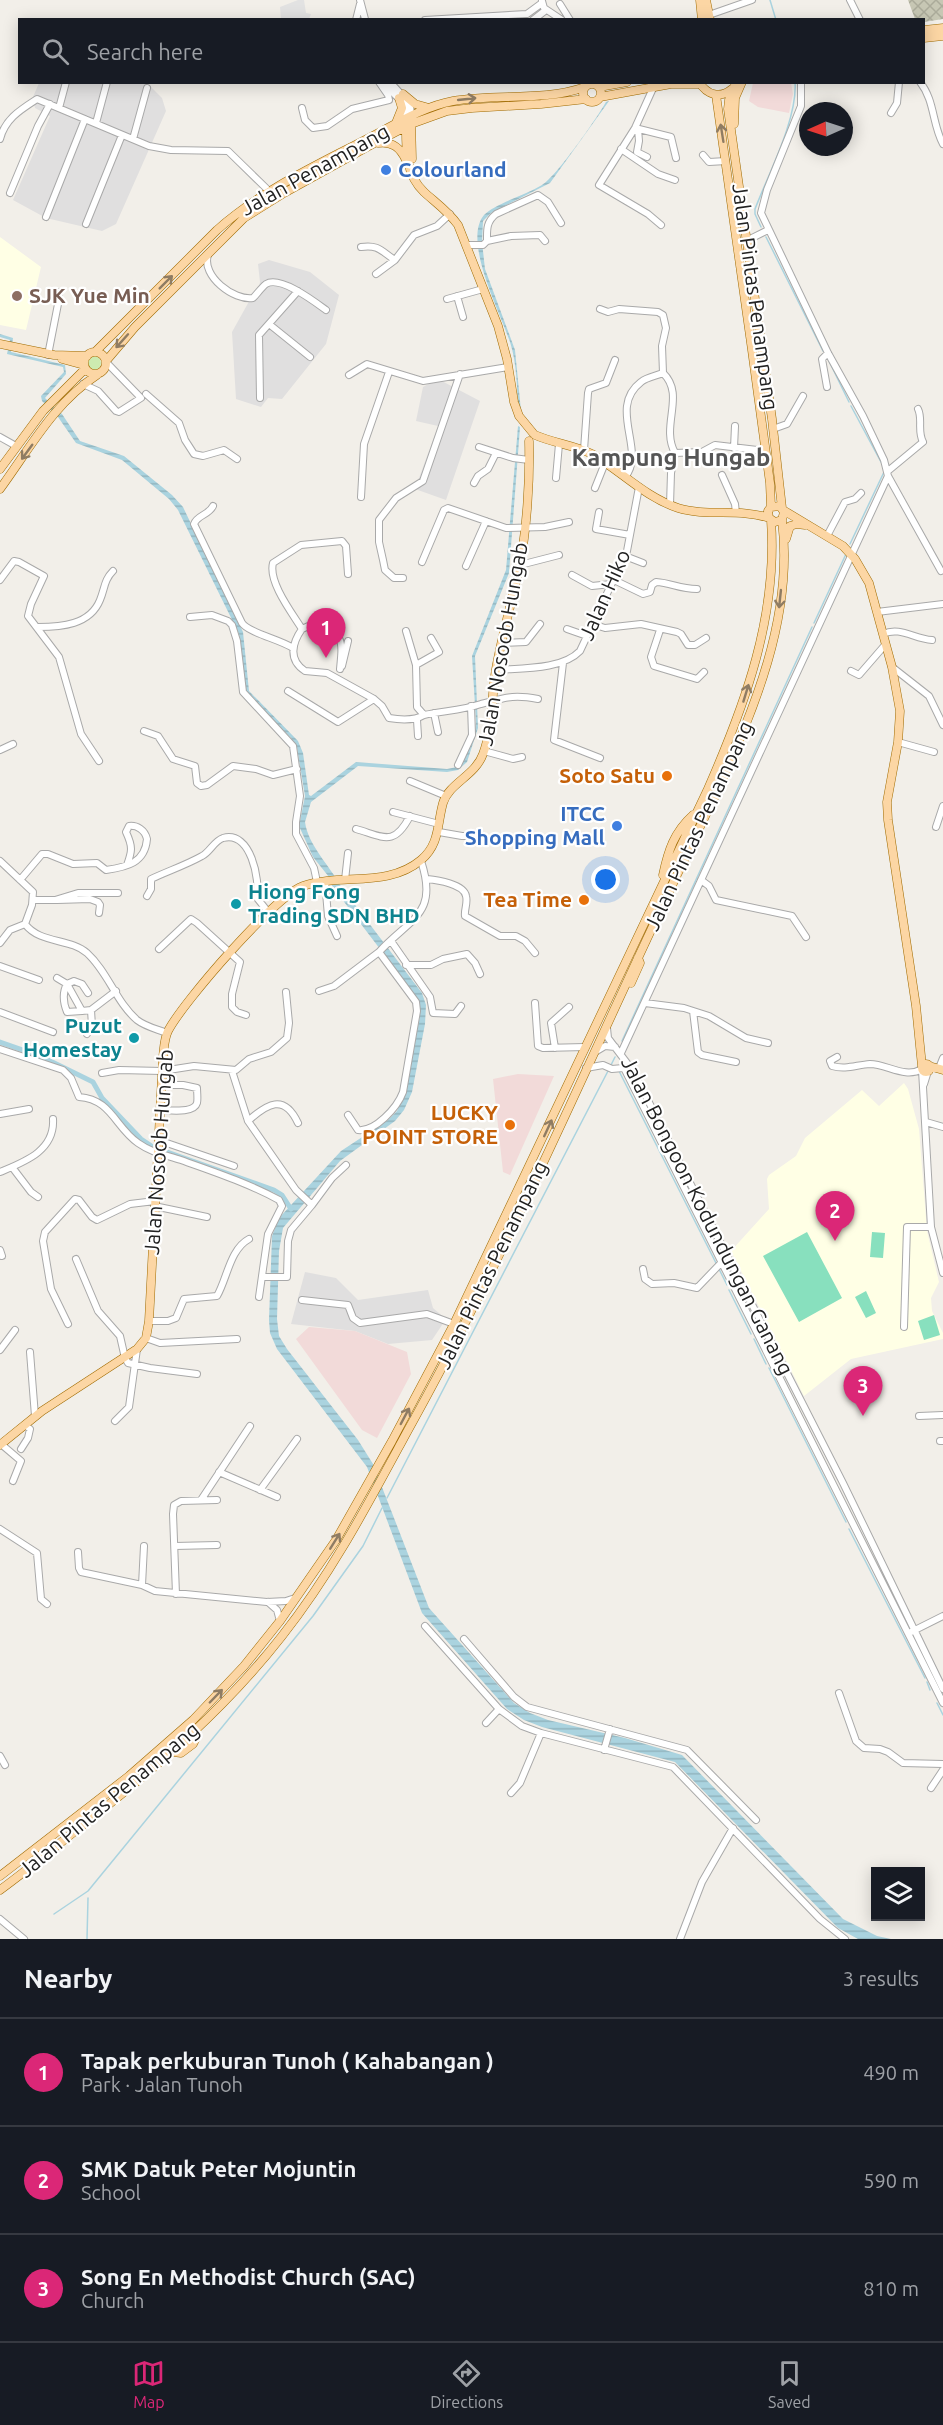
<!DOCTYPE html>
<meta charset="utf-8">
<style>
:root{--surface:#171b24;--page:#242831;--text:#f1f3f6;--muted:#9ea1a6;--line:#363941;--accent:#db2777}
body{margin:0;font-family:Ubuntu,sans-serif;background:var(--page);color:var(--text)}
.controls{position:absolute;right:18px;bottom:18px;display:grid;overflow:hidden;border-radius:0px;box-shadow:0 3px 15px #0003}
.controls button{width:54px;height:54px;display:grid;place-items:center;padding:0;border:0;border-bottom:2px solid var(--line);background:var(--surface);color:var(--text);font:30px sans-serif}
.compass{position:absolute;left:799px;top:102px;width:54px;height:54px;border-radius:50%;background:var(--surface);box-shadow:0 3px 15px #0003;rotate:267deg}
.you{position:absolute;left:606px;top:880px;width:21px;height:21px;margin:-15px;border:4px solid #fff;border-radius:50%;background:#1a73e8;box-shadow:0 0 0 9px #1a73e833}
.badge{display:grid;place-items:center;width:39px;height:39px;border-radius:50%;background:var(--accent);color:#fff;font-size:20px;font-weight:700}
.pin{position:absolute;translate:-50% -50px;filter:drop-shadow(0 2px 3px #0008)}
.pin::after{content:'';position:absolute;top:32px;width:21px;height:18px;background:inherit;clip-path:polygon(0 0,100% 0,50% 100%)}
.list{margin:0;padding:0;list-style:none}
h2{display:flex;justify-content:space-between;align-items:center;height:78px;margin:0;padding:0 24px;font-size:26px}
h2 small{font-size:20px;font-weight:400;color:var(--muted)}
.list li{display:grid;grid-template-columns:39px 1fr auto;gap:18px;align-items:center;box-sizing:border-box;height:108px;padding:0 24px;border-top:2px solid var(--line)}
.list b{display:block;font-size:22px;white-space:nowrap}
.list p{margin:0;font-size:20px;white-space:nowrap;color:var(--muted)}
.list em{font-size:20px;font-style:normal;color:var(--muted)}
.icon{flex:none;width:33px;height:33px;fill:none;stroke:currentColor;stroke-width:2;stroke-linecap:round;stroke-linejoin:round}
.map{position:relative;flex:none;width:943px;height:1939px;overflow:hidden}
.search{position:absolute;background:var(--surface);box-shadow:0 3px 15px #0003;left:18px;right:18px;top:18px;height:66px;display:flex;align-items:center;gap:15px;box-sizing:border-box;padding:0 21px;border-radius:0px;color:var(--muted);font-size:22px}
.sheet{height:402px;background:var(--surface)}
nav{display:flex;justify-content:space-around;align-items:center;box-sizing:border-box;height:84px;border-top:2px solid var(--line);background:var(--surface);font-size:16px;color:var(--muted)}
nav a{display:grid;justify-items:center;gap:3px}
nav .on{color:var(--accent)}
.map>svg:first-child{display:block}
</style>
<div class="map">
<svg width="943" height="1939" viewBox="0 0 943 1939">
<defs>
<pattern id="construction-cross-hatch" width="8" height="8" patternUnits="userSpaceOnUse" patternTransform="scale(1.5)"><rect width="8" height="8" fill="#c7c7b4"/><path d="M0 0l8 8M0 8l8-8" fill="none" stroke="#abab9a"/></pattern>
<pattern id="grass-tufts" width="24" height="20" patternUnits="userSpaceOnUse" patternTransform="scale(1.5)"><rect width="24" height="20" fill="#cdebb0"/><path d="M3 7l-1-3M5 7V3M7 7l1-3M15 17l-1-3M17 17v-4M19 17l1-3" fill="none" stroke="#b0c997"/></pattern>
<pattern id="water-rules" width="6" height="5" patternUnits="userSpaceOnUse" patternTransform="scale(1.5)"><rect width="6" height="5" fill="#aad3df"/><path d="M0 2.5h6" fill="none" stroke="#92b5bf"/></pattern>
</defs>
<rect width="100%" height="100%" fill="#f2efe9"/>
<!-- residential -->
<path fill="#e0dfdf" d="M39 83H147L162 98 166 111 116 224 102 231 46 218 13 200 50 116 35 108 33 97Z
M269 260 310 272 339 295 326 344 282 399 268 398 261 407 236 399 232 332 252 296 258 291 260 282 258 264Z
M438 379 480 401 446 500 415 489 438 426 416 421 423 387Z
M305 1272 336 1278 358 1300 428 1290 433 1308 446 1319 432 1340 388 1344 355 1331 291 1324Z"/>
<!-- commercial -->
<path fill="#f2dad9" d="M753 83H791L793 94 789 113 758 107 749 101Z
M518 1074 554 1076 510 1175 503 1172 493 1079Z
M309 1327 355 1331 407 1352 411 1374 377 1438 362 1430 296 1339Z"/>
<!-- education -->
<path fill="#ffffe5" d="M0 237 41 267 26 330 0 325Z
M904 1083 908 1089 919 1129 927 1231 939 1282 931 1298 932 1311 943 1333V1339L851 1359 804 1396 731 1251 769 1209 767 1179 769 1175 796 1156 805 1138 862 1090 879 1106Z"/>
<!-- construction -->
<path fill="url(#construction-cross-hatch)" d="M908 0H943V19L924 22V20L913 19H915Z"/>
<!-- grass -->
<path fill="url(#grass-tufts)" d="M87 363a7 7 0 1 1 14 0a7 7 0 1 1-14 0Z"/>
<!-- pitch -->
<path fill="#88e0be" d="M840 1210 847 1216 836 1233 828 1228Z
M807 1232 842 1298 799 1322 763 1256Z
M872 1232 885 1233 883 1258 870 1257Z
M866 1291 876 1313 866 1318 855 1297Z
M934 1315 940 1335 924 1340 918 1321Z"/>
<!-- parking -->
<path fill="#e2e2e2" d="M298 0H304L306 13 311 14 309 19H281L280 7Z"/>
<!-- water -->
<path fill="url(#water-rules)" d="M609 101 550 183 491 213 483 221 482 242 485 269 515 350 521 411 518 410C517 388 517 364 510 342 501 314 462 241 484 215 494 204 528 194 542 185 556 177 597 118 606 102Z
M0 334 13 338 11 352 65 365 66 374 45 398 62 414 80 441 124 456 172 495 183 507 243 632 249 691 298 741 303 753 309 795 311 796 356 762 447 769 457 767 464 760 475 732 476 722 472 656 506 570 518 426 520 427 509 573 475 656 478 728 467 762 458 770 447 772 358 766 311 802 305 822C308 845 330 866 340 885L422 993 426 1005 425 1024 412 1092 404 1110 395 1121 340 1161 283 1228 279 1251 277 1319 279 1336 287 1349 358 1440 373 1464 429 1608 514 1703 530 1713 548 1720 625 1738 682 1755 843 1919 877 1936 891 1939H858L838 1928 675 1762 542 1727 524 1720 507 1709 422 1613 367 1467 277 1349 270 1333 269 1320 272 1236 279 1218 341 1151 388 1120 397 1111 405 1092 420 1016 418 999 332 886 329 877 313 857 299 826 305 796 297 748 291 738 246 693 239 634 178 510 169 499 122 460 76 443 58 417 42 401 41 396 64 372 63 367 7 354 10 340 0 337Z"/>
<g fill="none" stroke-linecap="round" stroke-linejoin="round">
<!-- stream -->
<path stroke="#aad3df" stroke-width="1.5" d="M770 0 776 20
M761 227 755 214V209C768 175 798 118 795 82
M766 237 823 351
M827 357 849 402
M851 406 881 462
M850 544 884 472
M814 623 846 554
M622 1041 812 627
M611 1065 615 1057
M619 1071 716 1263
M719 1269 727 1285
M729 1290 751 1334
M754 1339 766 1364
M769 1368 846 1522
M387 1498 608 1071
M849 1529 925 1678
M927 1682 930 1690
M937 1703 943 1715
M54 1914 88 1891 313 1616 363 1546 382 1508
M87 1939 88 1898"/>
<!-- canal -->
<path stroke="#aad3df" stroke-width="5" d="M0 1042 40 1056 93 1082 102 1098 141 1139 153 1147 274 1190 282 1195 291 1209"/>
<!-- minor casing -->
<g stroke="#a9a9a9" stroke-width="8">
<path id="minor" d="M360 0 365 19
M850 0 860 20
M542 1 544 8 562 20
M560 4 570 20
M709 15 752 0
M356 20 360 4
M425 20 527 14 542 3
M533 20 546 10
M390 82 410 104 411 116
M596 82V84
M920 82C935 101 932 124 943 144
M385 85 405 105 406 118
M654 86 635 128 599 185 648 214 661 225
M59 108 66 82
M302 108 305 120 313 128 327 126 352 109 389 100 388 95 379 82
M891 113 897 103 899 82
M96 123 107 82
M635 128 671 137 676 158
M638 129 639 141 637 152 647 157
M0 139C5 119 20 110 37 99L149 146 171 150 228 151 268 190
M133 139 147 88
M621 149 658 174 675 180
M703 155 709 162 726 161
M10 193 38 126 50 104
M46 217 85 119
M86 224 122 135
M748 240 768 230
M487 241 511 236 540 235 545 241
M467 245H483L487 241C487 230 486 222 496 214L538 195 548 202 561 223
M361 247C379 244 382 252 395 260
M208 255C201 276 234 301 253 298 257 294 261 288 266 284 280 275 315 302 326 310
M376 274 395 260 414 235 437 226 450 214
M457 296 463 317
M447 299 483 289
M600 309 608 312 619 309 658 312 663 315 666 328 662 346 663 373
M269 324 310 357
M48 355 59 299 58 292
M663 373C686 395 660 426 675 453L702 452 715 445 765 451
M349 375 367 364 423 381 508 367
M83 384 98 391 116 411 119 412 141 398 107 363
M827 387 822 359 828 353
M146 394 179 423 185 440 194 454 203 456 224 450 237 459
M260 398 259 335 298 291
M773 429 787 424 803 396
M0 437 16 446
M479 447 513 458 529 460
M734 448 735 426
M584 450 588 393 589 389 606 383 615 360
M888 471 923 442C917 431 923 419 918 409
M722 475 735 504 736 513
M888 476 941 571
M625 477C647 451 607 408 641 382 647 377 656 376 663 373
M556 478 559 444
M474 483 478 476 488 469 496 453
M595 488 605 463
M361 497 364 444 389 372
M670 505 671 473 675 453
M213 506C209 515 197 515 194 524L242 623C249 633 279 639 293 648
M599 512 596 529 630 535
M827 536 845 502 855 499 861 493
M625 556 643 563
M422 562 444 510 448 508 506 528 545 527 569 522
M520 565 559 555
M466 566 486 521
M348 574 346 546 342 541 301 545 273 563C268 582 292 613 302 629 292 643 288 660 305 671L327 673 374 699 382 706 389 718C401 720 414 721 424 715 443 711 463 710 481 704 505 698 512 694 538 699
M572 575 592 586 611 584
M403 578H394L385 570 383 560 379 542V520L396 498 423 481 460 374
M0 580 14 561 19 562 44 576 31 604 28 616 59 657 81 734 99 761
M614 580 643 594 650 592 652 585 656 582C672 583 679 589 697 589
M877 612 943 604
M190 617 212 615 228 621 232 625 237 641 243 692 293 746 300 796 296 822V834L314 868 317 882
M592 624 605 628 641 624 677 632 681 634 688 645H695L706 638
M38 627C61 627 90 625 100 600 105 588 104 580 113 571
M302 629 313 624C344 632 343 640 340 669
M567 629 587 636
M660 630 651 657 654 666 697 679 704 672
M406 631 416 665 417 707 424 715
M883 634C900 626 914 639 932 640
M501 643 526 642 540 624
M563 663 554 740 600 758
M416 665 439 652 431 638
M342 666 348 641
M892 667 929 696 943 725
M496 670C521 668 562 670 580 651L627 551 639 487
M851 671 859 675 885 645
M288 691 338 722 374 699
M434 713 438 732
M417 720 418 736
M144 731 158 736 173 759 195 766 197 783 201 786 207 785 233 766 256 769 273 775 297 769
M898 742 934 752
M0 750 13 744
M484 751 513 759 522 757
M458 765 472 735 471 706
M410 781 446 796
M393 812 439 824
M936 827 943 806
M356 829C384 837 394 847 410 816
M439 832 462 836H483
M0 861 33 892 32 905 25 924
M427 879C437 880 464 884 466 896 468 903 464 910 465 916L500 936H516L525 941 535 953
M20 880 42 854H48L73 864 97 863 106 870C127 867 145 863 147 839 145 830 137 825 129 826L126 832C133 847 132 851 127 865
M345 880 348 853
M701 880 709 886 716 900 792 916 806 937
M325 881 328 916 337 936
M147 896 151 889V879C168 871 186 865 202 856 210 852 214 841 223 838 251 830 260 880 257 898L269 913
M33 900H55L78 893H118
M57 900 90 899 98 902 100 905 99 913
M25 924C40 944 70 938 87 953 108 972 116 1002 137 1020 146 1027 157 1029 167 1033
M391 941 430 997 433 1013 455 1014 461 1006
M0 943 10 930 25 924
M159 949 191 919 197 923 240 962 232 994V1007L237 1012 246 1015
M406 965H431L443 959 467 954 475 963 480 974
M0 966 39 980
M57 978 67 984 82 1011 91 1010 116 991
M319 991 334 986 379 952
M535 1003 538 1046 543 1048 585 1047
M645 1003 684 1008 709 1016 746 1038 768 1043
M82 1011 67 1012C63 1002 62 993 67 984L74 981 82 984 88 993
M693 1011 698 1052 702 1055 736 1062
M0 1012 53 1032
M607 1028 608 1038 633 1071 843 1483 943 1689
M87 1034 92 1026 91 1010
M555 1048 551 1023 569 1007
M0 1049 63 1070 71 1078 79 1097C111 1099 115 1127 138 1143 152 1153 166 1155 181 1160 214 1172 248 1183 279 1200L282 1206 268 1234 259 1297
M595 1052 605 1046 615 1047
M621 1053 888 476 884 460 863 416 828 353 761 213 767 190 801 106V82
M837 1057 830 1061 832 1066C846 1070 856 1065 870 1064 887 1064 905 1079 922 1069
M586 1068 603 1065 612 1069 623 1068 625 1070 943 1703
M939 1068 943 1058
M922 1070 931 1227 943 1273
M232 1071 248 1121 296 1190 312 1205 291 1230 288 1241 287 1277H263
M102 1073 119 1070 162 1071 194 1066 236 1070 249 1059 271 1052 287 1038 289 1023 286 992
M924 1084 928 1071
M159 1110C168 1110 194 1114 197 1103 198 1099 197 1092 197 1088L183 1085H161
M0 1114 29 1109
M348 1115 358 1130C375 1132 397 1108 403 1092L417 1011 416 1002 379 952C410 918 439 915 421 861
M248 1121C267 1104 284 1093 298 1123
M926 1122 943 1127
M158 1140 234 1166
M12 1167 31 1192 38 1197
M0 1172C24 1162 55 1151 53 1119
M312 1205 332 1178 346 1165
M154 1206 207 1217
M0 1250 2 1256
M76 1259 98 1311 120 1336 125 1358 128 1363 150 1368 197 1374
M643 1269 645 1279 652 1284 674 1283 697 1288 721 1263
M302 1300 348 1305 353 1318 360 1323 427 1314 454 1324
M149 1321H168L176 1318 184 1299 217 1296C227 1279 230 1249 249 1239
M68 1324 51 1289 43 1241 45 1232 75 1199 79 1200 92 1217 97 1220 130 1204 155 1201
M904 1327 907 1227H931
M146 1338 160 1343 237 1339
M0 1350 15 1330
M30 1352 35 1416
M919 1416 943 1415
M115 1421 129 1407 137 1349
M940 1441H943
M1 1444 21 1461 13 1481
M21 1449 28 1438 30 1429 25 1425
M219 1472 277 1497
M260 1490 297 1439
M201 1500 250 1426
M0 1529 37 1553 41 1599 47 1604
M175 1546 217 1545
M78 1552 79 1568 81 1572 142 1585 155 1591 267 1602 286 1601 295 1598
M142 1585 144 1546
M176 1594 173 1514 174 1505 181 1501 217 1500
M268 1602 277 1610 280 1621
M425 1626 499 1709 522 1726 541 1733 673 1767 820 1919 845 1939
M911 1632 943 1616
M464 1639 514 1697 527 1707 687 1750 756 1820
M839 1693 856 1741 864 1748 880 1749 888 1752 903 1763 943 1764
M486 1723 499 1709
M604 1750 610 1729
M0 1756 5 1765
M931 1788 943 1770
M511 1793 520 1783 541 1733
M0 1919 24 1939
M680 1939 702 1882 733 1828"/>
</g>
<!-- major casing -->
<g stroke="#a06b00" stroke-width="9">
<path id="major" d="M700 0 702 20
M706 0 710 20
M924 30 943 28
M924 38 943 36
M699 82C707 95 720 99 732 89
M583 93a9 9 0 1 1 18 0a9 9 0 1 1-18 0Z
M599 87 627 82
M734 87 729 100 728 109 772 419 782 508
M403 94 415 104 429 108
M716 95 752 350 770 483 771 507
M600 97 671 84H699
M411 120 412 159
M396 123 402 108 399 98
M734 124 735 98 742 82
M406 125C406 149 405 174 424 192 436 203 448 211 458 225L498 326 507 359 514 402 519 416 533 433
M378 143C392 141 400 147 406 160
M0 344 54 355 87 356
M84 363a11 11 0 1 1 22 0a11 11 0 1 1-22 0Z
M95 352 217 230C261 191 313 167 365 140 393 126 421 107 453 101 496 93 543 102 585 87
M62 359 84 365
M106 361 135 327 244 218 284 193 367 147 411 124 447 111 472 108 541 104 586 99
M535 435C553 443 574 445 592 454 621 471 645 497 678 508 707 517 740 508 769 518
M0 469 43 411 85 369
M0 489C30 448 54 403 97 375
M783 510 843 546 855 559 869 583 892 667 900 711 898 742 887 802 888 820 916 1006 922 1066
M786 539 790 526 797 524 805 525
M663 875C668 851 674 832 693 815
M631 983 640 963 638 958
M922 1068a4 4 0 1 1 8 0a4 4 0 1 1-8 0Z
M929 1066 943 1070
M0 1445 42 1411 137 1349 146 1338 149 1321 163 1057C164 1049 164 1039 168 1031 183 1002 275 896 303 886 342 873 388 888 421 860 440 844 437 824 443 803 449 783 475 776 483 754 493 728 491 697 496 669 502 635 512 602 519 568 527 531 530 478 529 441
M173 1752 181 1753 193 1744 197 1736 195 1731
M0 1876 129 1776 193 1720 244 1666 280 1621 336 1540 392 1441 454 1324 707 791C745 705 778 616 771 520
M0 1890C29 1869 56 1846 84 1824 156 1768 225 1709 282 1636 332 1573 369 1502 407 1432 522 1226 611 1007 715 796 754 709 794 617 782 520L784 512 780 506 771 507 768 511 769 518 775 522 782 520"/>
</g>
<!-- minor -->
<use href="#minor" stroke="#fff" stroke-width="6"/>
<!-- major -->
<use href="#major" stroke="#fcd6a4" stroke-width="8"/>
</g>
<!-- one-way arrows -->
<defs><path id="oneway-shaft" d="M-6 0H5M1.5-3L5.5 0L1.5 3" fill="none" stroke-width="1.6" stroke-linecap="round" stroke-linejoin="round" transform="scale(1.5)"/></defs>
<g stroke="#8f7c63">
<use href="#oneway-shaft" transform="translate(467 99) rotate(-6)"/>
<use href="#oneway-shaft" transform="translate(722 133) rotate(-99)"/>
<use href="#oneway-shaft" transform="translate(166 282) rotate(-45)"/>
<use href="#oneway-shaft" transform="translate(122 341) rotate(132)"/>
<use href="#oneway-shaft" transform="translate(27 452) rotate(126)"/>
<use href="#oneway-shaft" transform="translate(780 599) rotate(96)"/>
<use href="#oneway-shaft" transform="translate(746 693) rotate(-73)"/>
<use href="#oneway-shaft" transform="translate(548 1128) rotate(-65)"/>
<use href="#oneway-shaft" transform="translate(405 1416) rotate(-62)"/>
<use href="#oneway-shaft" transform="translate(335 1541) rotate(-58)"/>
<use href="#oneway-shaft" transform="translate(216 1696) rotate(-46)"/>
</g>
<!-- markers -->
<g fill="#3f7fe0" stroke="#fff" stroke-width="2">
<circle cx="386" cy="170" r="6"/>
<circle cx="617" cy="826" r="6"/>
</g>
<circle fill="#8d6e63" stroke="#fff" stroke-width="2" cx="17" cy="296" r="6"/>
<g fill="#e8710a" stroke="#fff" stroke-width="2">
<circle cx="667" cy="776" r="6"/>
<circle cx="584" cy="900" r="6"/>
<circle cx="510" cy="1125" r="6"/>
</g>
<g fill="#0f9aa8" stroke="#fff" stroke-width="2">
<circle cx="236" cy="904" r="6"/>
<circle cx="134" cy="1038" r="6"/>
</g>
<g text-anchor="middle" stroke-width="4.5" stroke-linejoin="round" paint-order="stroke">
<!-- street labels -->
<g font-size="21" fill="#222" stroke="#fff">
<text transform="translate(315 170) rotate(-29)" y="7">Jalan Penampang</text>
<text transform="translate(755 297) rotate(82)" y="7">Jalan Pintas Penampang</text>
<text transform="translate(605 595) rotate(-66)" y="7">Jalan Hiko</text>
<text transform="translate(503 644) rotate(-80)" y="7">Jalan Nosoob Hungab</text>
<text transform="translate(699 826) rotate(-65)" y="7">Jalan Pintas Penampang</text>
<text transform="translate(159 1152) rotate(-86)" y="7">Jalan Nosoob Hungab</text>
<text transform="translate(707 1216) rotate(63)" y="7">Jalan Bongoon Kodundungan Ganang</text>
<text transform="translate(492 1265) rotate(-64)" y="7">Jalan Pintas Penampang</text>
<text transform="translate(109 1800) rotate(-40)" y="7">Jalan Pintas Penampang</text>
</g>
<!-- shop labels -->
<g font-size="21" font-weight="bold" fill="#366cbe" stroke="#fff" text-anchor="start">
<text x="398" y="177">Colourland</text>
<text x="605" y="821" text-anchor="end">ITCC<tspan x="605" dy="24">Shopping Mall</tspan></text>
</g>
<!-- education labels -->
<g font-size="21" font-weight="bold" fill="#785e54" stroke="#fff" text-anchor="start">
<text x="29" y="303">SJK Yue Min</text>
</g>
<!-- food labels -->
<g font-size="21" font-weight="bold" fill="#c56008" stroke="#fff" text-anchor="end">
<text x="655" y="783">Soto Satu</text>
<text x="572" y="907">Tea Time</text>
<text x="498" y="1120">LUCKY<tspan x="498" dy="24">POINT STORE</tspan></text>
</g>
<!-- culture labels -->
<g font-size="21" font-weight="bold" fill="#0d838f" stroke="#fff" text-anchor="start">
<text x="248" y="899">Hiong Fong<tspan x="248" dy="24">Trading SDN BHD</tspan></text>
<text x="122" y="1033" text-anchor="end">Puzut<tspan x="122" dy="24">Homestay</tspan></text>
</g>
<!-- quarter labels -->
<g font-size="24" font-weight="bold" fill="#555" stroke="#fff">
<text x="671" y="466">Kampung Hungab</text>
</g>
</g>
</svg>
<div class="controls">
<button><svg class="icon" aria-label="layers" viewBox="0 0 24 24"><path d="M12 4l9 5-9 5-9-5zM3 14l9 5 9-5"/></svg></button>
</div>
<svg class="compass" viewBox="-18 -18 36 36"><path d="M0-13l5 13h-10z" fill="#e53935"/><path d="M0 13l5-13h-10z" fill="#9ea1a6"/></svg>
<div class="you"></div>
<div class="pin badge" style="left:326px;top:658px">1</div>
<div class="pin badge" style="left:835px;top:1241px">2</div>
<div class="pin badge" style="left:863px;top:1416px">3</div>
<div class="search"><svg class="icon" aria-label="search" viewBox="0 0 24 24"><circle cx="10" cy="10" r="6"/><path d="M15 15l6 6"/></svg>Search here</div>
</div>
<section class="sheet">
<h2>Nearby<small>3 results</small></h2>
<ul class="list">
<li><span class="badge">1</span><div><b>Tapak perkuburan Tunoh ( Kahabangan )</b><p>Park · Jalan Tunoh</p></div><em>490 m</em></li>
<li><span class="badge">2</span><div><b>SMK Datuk Peter Mojuntin</b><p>School</p></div><em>590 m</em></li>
<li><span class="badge">3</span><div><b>Song En Methodist Church (SAC)</b><p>Church</p></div><em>810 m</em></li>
</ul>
</section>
<nav>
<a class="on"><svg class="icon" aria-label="map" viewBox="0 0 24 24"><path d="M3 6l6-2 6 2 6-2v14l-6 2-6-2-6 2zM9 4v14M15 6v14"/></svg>Map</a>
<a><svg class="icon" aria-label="directions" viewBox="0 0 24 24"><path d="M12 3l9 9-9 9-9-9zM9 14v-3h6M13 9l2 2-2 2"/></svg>Directions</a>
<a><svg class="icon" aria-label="saved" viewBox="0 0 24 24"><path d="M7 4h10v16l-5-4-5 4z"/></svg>Saved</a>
</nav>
